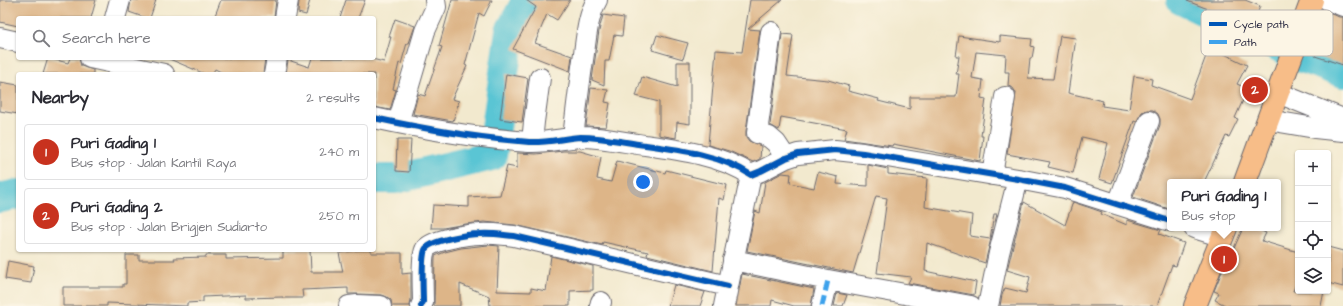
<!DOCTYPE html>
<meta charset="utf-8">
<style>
:root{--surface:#fff;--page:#f7f7f7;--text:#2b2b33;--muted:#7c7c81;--line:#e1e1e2;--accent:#c8321e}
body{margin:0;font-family:"Architects Daughter",sans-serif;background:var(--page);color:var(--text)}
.controls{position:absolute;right:12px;bottom:12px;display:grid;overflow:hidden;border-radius:4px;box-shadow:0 1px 3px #0004}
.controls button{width:36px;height:36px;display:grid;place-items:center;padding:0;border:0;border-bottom:1px solid var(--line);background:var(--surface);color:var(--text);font:20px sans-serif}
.you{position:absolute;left:643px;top:182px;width:14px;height:14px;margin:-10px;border:3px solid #fff;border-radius:50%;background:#1a73e8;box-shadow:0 0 0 6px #1a73e833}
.badge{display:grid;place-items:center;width:26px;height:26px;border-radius:50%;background:var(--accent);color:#fff;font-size:13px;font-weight:700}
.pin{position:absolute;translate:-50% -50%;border:2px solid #fff;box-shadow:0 1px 4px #0006}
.popup{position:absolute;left:1167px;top:179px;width:114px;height:52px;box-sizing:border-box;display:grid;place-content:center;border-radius:4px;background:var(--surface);filter:drop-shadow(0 1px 3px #0005);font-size:13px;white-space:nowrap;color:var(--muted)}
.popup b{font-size:15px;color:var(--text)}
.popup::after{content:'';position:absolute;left:50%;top:100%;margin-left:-8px;border:8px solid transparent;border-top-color:var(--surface)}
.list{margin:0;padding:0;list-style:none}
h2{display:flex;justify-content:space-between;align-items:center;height:52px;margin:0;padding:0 16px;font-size:17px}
h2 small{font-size:13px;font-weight:400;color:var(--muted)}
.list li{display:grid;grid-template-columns:26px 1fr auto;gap:12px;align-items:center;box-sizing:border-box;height:56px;margin:0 8px 8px;padding:0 8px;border:1px solid var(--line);border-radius:4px}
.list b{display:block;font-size:15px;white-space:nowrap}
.list p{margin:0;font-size:13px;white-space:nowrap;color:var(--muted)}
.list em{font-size:13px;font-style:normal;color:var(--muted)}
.icon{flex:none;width:22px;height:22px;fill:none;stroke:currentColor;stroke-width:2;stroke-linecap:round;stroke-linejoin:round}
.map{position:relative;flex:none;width:1343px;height:306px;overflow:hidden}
.search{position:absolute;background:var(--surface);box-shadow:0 1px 3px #0004;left:16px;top:16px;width:360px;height:44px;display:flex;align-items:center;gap:10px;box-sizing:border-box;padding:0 14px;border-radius:4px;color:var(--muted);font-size:15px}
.panel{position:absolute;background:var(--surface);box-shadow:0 1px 3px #0004;left:16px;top:72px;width:360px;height:180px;border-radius:4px}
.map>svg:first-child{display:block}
</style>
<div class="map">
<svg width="1343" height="306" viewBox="0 0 1343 306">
<rect width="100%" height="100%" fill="#fcf5e5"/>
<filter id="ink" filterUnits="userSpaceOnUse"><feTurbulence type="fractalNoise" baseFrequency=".025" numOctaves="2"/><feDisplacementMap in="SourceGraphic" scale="8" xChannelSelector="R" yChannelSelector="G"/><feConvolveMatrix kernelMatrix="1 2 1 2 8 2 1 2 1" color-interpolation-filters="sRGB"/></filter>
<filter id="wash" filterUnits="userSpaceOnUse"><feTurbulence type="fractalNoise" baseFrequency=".012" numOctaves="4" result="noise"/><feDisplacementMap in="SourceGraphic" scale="16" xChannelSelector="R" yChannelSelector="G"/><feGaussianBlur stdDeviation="0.9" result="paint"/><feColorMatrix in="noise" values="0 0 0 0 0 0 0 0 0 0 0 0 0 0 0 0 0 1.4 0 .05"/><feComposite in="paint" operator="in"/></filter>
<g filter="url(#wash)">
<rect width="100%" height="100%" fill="#f2e9ce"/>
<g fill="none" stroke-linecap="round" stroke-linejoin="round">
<!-- river -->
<path stroke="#5ac5d4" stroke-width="30" d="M1181 0 1304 59 1343 73
M374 179H396L492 156 510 31 527 0
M0 198 18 194"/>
</g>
<g id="blocks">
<!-- building -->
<path fill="#ddb588" d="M0 0H96L91 18H18V26L0 22Z
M131 0H156L150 18H146L129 12Z
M221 0H276L274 18H214Z
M299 0H310L306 15 298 13Z
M346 0H365L358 18H340Z
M452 0H492L484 16 479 13 465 65 467 66 452 99 459 101 453 121 413 114 418 94 425 96 442 47 439 46Z
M526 0H570L557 20 547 14 535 43 572 56 570 71 513 49 536 7Z
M750 0H782L748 29 760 30 746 131V137L749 141 761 146 760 159 753 162 729 151 708 145 716 50 742 52Z
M1187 0H1245L1260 6 1253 26 1187 1Z
M1322 9 1339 17H1343V65L1315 56 1325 25 1317 23Z
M603 15 624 18 622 36 614 35 609 61H605L604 85 592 80 599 31Z
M395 19 415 26 409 43H407L401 64 399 63 393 89 396 90 390 110 374 107V74H286L288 60 309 67 312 58H368L384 62 391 37H389Z
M782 34 793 35 787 76 828 80 849 86 848 91 879 99 878 101 910 109V97H956L959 74H956L959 56H956L959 36 1000 42V36L1032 39 1031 46 1034 47 1032 58H1030L1028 78 1053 79 1060 36 1076 38 1068 93 1103 101 1102 106 1129 110 1134 76 1152 79 1151 85 1190 99 1209 48 1213 50 1214 49 1247 65 1237 84 1248 89 1235 118 1238 119 1229 137 1226 136 1204 182H1170L1169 209 1133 197 1160 125V119L1158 114 1153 110H1147L1142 112 1136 122 1134 121 1112 183 1099 179 1108 143 1082 137 1073 173 1048 167 1050 162 1007 154 1016 93 1013 88 1008 86 1009 72H1005L1006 55 976 52 972 78 983 80 981 98 986 99 981 136H983L980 161 893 144 892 146 844 139 847 129 781 117 779 130 770 125Z
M657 35 688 43 683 59 652 50Z
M48 58 68 63 70 58H79L81 66 93 70V74H43Z
M167 58H265L263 74H225L215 69 212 74H205Z
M677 62H690V124L677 122 676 138 659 135V102L636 96 642 77 677 87Z
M506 74 528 78 522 122 500 119Z
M0 82 18 85V114L0 111Z
M591 88 608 90 605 102 610 103 606 127 586 126Z
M397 140H411L409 172 396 171Z
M563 151H580L601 157 597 179 611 182 617 161 665 173 666 170 727 185 724 200 719 198 713 271 647 255 648 252 603 242 602 245 515 225 484 222 466 224 443 228H431L433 205 469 207V197L500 195 507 166 517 168V153L536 154Z
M868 165 888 169V174L927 178 925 207 972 215 970 236 990 239 994 214H997L985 263 927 243 925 271 976 282 974 295 908 283 911 277 877 273 887 198 876 196 853 273 747 251 755 211 760 213 765 182 782 173 791 174 790 183 814 188 818 172 838 177 837 184 868 186Z
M1024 202 1065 225 1073 202 1102 212 1101 214 1127 225V220L1161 230 1159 234 1184 243 1176 266 1172 265 1157 306H1000L1002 295 1005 288 1026 293 1030 277 1007 270Z
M1243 228H1255L1266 233 1262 241 1298 252V279L1293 291H1324L1321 306H1227L1215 300 1219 293 1214 291 1229 254 1231 255Z
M488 245 499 246 497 291 531 292V288L546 291 551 256 593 266V290L570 291V306H490L489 296 460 284V306H434L435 256 445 252 461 248Z
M1328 247 1343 251V287L1328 283Z
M283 250H310L311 272H343L339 253 359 250H371V253H402V274L411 273V299L410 306H392L391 300 387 297 382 295 357 294H348V288L302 290 303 298H283V297L246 298V295L203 297V302L187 303V306L107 303V306H63V287H123V284H126V255H139V260H175L174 258 206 257V255H226V259L283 258Z
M8 261 34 266 31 283 5 279Z
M742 274 814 289 811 306H794L772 300 771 306H736Z
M674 285 705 292 700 306H668Z
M837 293 847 295 843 306H834Z"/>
</g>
</g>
<g filter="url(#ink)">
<use href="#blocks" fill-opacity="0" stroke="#6b686e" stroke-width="1"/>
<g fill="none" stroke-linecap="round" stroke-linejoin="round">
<!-- minor casing -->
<g stroke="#6b686e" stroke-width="22">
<path id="minor" d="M1328 0 1343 6
M115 18 120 0
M285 18 288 0
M771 32 757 133 769 137 776 143 786 158
M0 38 18 42
M90 58 164 74
M274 74 277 58
M1278 93 1343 119
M374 118C425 129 477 138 529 142 547 143 564 138 581 137 599 137 619 141 638 144 674 149 720 154 751 175L761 171 786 158 798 154 835 150 863 153 1018 179 1065 188 1170 221
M1268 120 1315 128 1343 131
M398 123 425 31 436 7 435 0
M573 138C576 112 579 86 583 60 586 41 587 17 597 0
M532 142 534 122 540 78
M992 175 1005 97
M1118 204 1149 121
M1194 228 1223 237
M733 260 828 280 971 306
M349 306 357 305 381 306
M421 306 423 302C423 290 421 259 425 250 429 240 470 234 480 234 491 233 503 235 514 236L728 286
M600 306 601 302
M724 306 751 175
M822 306 828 280
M988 306 999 253 1018 179"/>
</g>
<!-- major casing -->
<g stroke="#6b686e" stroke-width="24">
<path id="major" d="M1245 182 1312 0
M1195 306 1226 228"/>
</g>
<!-- minor -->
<use href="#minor" stroke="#fff" stroke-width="20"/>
<!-- major -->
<use href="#major" stroke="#f7bd88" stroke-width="22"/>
<!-- quiet -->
<path stroke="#3ea2ec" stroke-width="5" stroke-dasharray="10 5" stroke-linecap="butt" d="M822 306 828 280"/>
<!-- cycleway casing -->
<g stroke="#fcf5e5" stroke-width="8">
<path id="cycleway" d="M374 118C425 129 477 138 529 142 547 143 564 138 581 137 599 137 619 141 638 144 674 149 720 154 751 175L761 171 786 158 798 154 835 150 863 153 1018 179 1065 188 1170 221
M421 306 423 302C423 290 421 259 425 250 429 240 470 234 480 234 491 233 503 235 514 236L728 286"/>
</g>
<!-- cycleway -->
<use href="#cycleway" stroke="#0057b8" stroke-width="6"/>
</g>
</g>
<!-- legend -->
<rect x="1201" y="10" width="132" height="46" rx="6" fill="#fcf5e5" stroke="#bbb6b2" stroke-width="1"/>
<rect x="1209" y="22" width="18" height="4" fill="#0057b8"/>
<rect x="1209" y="40" width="18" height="4" fill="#3ea2ec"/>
<g font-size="11" fill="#22223b">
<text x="1234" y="28">Cycle path</text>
<text x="1234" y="46">Path</text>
</g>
</svg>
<div class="controls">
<button>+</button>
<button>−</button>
<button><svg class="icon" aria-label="locate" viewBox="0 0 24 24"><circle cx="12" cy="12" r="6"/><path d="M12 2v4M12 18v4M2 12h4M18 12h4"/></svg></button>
<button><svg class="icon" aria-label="layers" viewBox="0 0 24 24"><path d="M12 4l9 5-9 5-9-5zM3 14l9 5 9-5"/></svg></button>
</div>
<div class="you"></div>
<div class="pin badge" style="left:1224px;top:259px">1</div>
<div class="popup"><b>Puri Gading 1</b>Bus stop</div>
<div class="pin badge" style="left:1255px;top:90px">2</div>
<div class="search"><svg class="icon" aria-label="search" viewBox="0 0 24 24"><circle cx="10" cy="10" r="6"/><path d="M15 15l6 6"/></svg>Search here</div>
<section class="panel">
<h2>Nearby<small>2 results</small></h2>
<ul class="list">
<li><span class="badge">1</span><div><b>Puri Gading 1</b><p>Bus stop · Jalan Kantil Raya</p></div><em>240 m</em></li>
<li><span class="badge">2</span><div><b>Puri Gading 2</b><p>Bus stop · Jalan Brigjen Sudiarto</p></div><em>250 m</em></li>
</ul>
</section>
</div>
